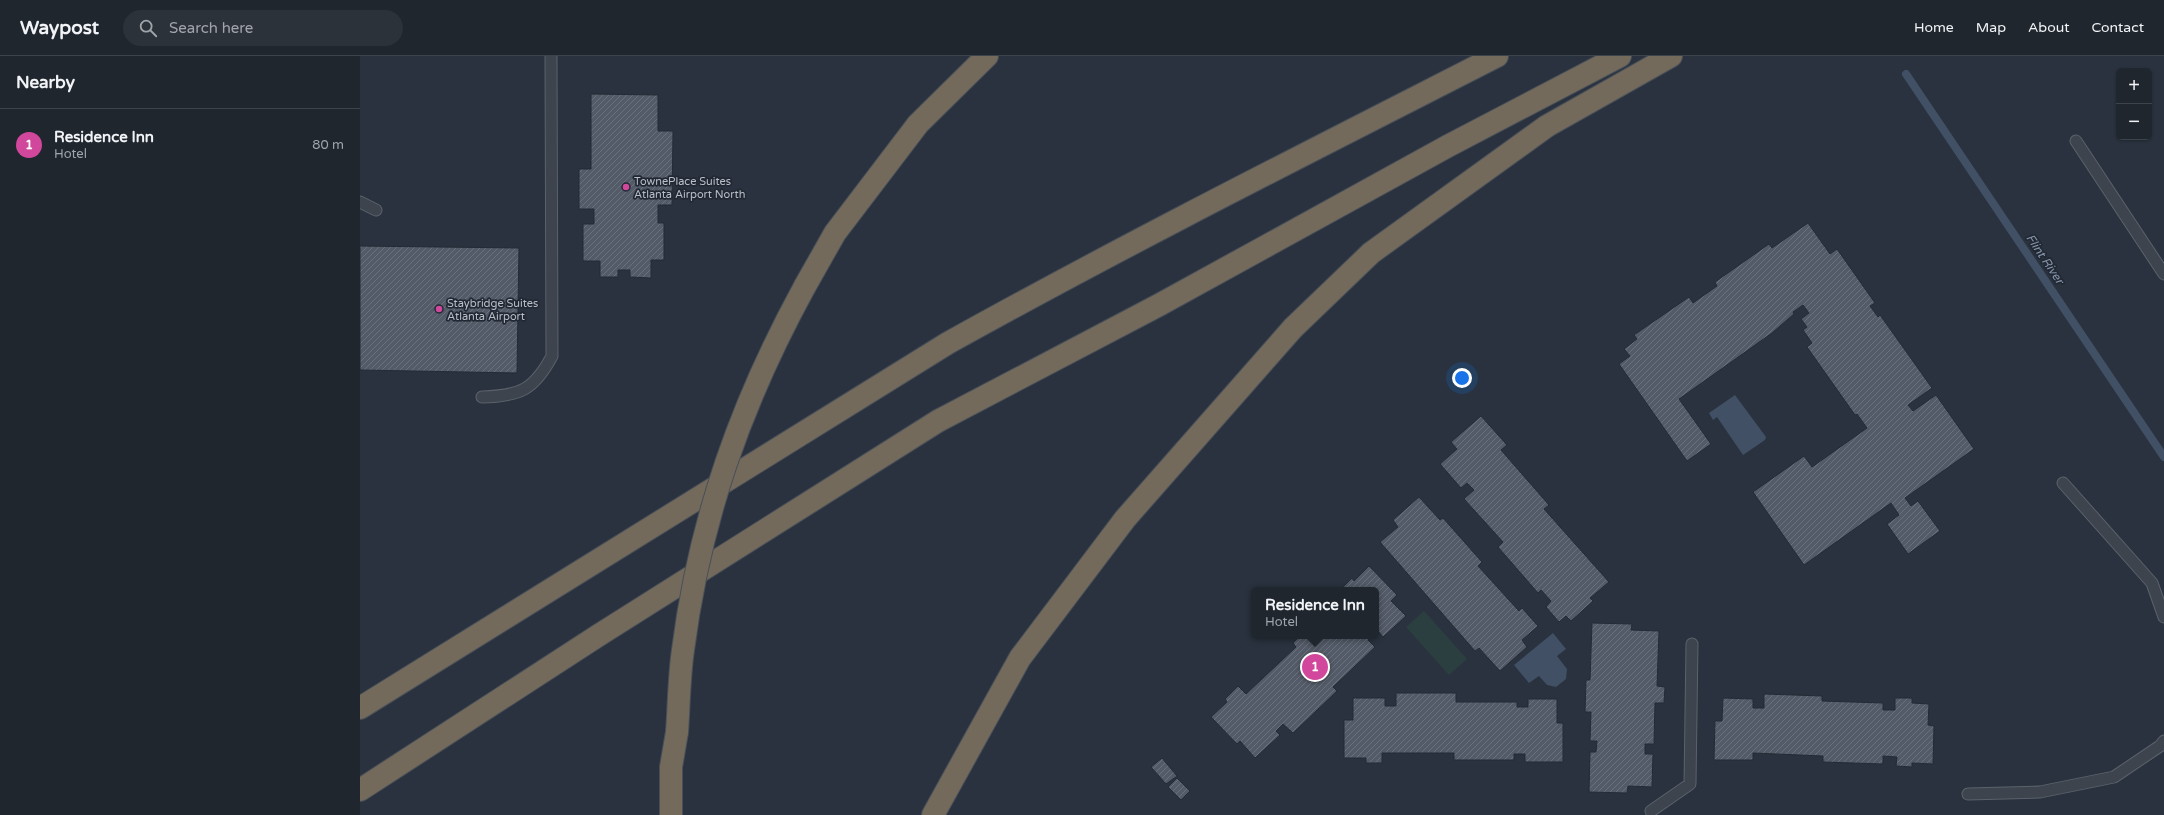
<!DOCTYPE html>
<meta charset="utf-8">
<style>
:root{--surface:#1f262e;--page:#2c323a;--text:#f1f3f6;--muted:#a1a5aa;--line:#3c434a;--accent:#d93025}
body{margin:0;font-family:"Varela Round",sans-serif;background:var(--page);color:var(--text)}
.controls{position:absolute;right:12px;top:12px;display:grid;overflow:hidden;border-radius:6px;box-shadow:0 1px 3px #0004}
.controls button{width:36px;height:36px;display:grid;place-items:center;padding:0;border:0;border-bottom:1px solid var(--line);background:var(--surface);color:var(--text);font:20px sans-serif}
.you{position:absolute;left:1102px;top:322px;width:14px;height:14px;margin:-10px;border:3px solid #fff;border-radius:50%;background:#1a73e8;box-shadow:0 0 0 6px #1a73e833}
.badge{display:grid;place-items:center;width:26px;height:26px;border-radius:50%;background:var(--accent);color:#fff;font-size:13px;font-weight:700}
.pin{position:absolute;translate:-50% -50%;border:2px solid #fff;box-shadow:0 1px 4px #0006}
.popup{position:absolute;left:891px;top:531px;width:128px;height:52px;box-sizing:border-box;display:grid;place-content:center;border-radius:6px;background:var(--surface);filter:drop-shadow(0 1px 3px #0005);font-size:13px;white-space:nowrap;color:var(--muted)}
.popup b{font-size:15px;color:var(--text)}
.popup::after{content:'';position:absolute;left:50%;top:100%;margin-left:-8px;border:8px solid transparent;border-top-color:var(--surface)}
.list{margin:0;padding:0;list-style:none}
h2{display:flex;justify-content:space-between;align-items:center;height:52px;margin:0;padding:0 16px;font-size:17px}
h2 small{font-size:13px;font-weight:400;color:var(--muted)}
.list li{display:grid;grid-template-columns:26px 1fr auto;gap:12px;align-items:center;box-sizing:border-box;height:72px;padding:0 16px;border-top:1px solid var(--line)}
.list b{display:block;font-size:15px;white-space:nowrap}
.list p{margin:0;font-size:13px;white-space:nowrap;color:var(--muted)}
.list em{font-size:13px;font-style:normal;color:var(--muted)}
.icon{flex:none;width:22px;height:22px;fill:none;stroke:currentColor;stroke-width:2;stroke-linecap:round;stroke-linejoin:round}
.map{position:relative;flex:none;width:1804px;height:759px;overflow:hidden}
header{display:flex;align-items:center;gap:24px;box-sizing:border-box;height:56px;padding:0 20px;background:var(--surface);border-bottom:1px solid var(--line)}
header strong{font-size:19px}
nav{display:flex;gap:22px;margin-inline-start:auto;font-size:14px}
.search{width:280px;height:36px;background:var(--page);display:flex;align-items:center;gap:10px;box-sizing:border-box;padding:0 14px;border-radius:22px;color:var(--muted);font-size:15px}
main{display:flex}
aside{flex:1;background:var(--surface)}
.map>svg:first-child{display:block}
</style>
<header>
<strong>Waypost</strong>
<div class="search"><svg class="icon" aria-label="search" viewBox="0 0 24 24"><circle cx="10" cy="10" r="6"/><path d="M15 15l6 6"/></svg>Search here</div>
<nav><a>Home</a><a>Map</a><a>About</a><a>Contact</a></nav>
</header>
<main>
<aside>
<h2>Nearby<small></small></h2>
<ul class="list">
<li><span class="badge" style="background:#d1479c">1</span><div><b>Residence Inn</b><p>Hotel</p></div><em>80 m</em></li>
</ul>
</aside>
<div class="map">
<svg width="1804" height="759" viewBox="0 0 1804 759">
<defs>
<pattern id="building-hatch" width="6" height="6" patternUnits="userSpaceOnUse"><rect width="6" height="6" fill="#535b68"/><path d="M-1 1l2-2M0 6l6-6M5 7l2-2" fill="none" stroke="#6a717c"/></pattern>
</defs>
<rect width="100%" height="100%" fill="#29323e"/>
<!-- pitch -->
<path fill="#2c3f40" d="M1064 555 1107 603 1089 619 1046 571Z"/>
<!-- water -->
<path fill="#415065" d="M1375 339 1406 381 1405 384 1383 399 1357 361 1353 364 1349 357Z
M1193 577 1206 593 1197 600 1207 613 1206 623 1196 631 1187 629 1179 620 1169 627 1154 609Z"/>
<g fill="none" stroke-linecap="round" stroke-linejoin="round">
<!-- stream -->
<path stroke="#415065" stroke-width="8" d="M1546 18 1804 401"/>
</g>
<!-- building -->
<path fill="url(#building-hatch)" stroke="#242b36" d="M231 38 298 39V75H313L312 149H298V167H304V204H291V222L270 221V214H258V221H240V205H223V168H234V153H219V113H231Z
M1448 167 1470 198 1477 193 1515 247 1510 250 1518 261 1520 259 1572 332 1548 349 1553 355 1576 339 1614 393 1545 442 1551 450 1558 445 1580 475 1548 498 1527 468 1539 459 1531 447 1444 509 1393 436 1444 400 1452 411 1507 372 1497 358 1495 359 1447 291 1452 287 1443 274 1447 271 1441 263 1449 257 1443 249 1433 256 1434 258 1412 277 1319 343 1351 388 1327 405 1259 308 1270 300 1264 293 1277 283 1274 279 1329 241 1333 247 1357 230 1355 226 1409 188 1412 192Z
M0 190 159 192 157 317 0 314Z
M1121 360 1147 389 1141 394 1189 449 1184 453 1249 526 1230 542 1233 545 1211 565 1206 560 1199 566 1186 551 1191 545 1181 534 1178 537 1138 491 1143 486 1104 443 1114 434 1107 427 1101 432 1080 408 1097 393 1091 386Z
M1059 441 1080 464 1083 462 1122 506 1118 510 1159 555 1162 552 1178 570 1162 584 1167 591 1140 615 1119 592 1115 595 1020 486 1038 471 1033 464Z
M1009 510 1037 539 1031 545 1046 560 1023 581 1018 575 1016 577V534H980L992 522 994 525Z
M1232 567 1272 568 1271 574 1299 575 1297 630 1305 631 1304 647H1295L1294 688H1285V698H1293L1292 731 1268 730 1267 737 1229 736 1230 696H1236L1237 685H1230L1231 656H1225L1226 624H1230Z
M940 580H1013L1008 584 1015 591 973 631 977 635 933 677 923 668 916 675 920 679 895 702 880 685 877 688 851 661 867 646 865 643 878 630 886 638 936 591 933 587Z
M1036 637H1096V646H1157V651H1168V643H1197V667H1203V706H1165V698H1154V704H1094V697H1022V707H1006V702H984V664H993V642H1025V650H1036Z
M1404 638 1462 640V645L1523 647V654H1535V642H1552V647L1569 648 1568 669 1574 670 1573 708 1552 707V711L1536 710 1537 701 1523 700V708L1463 706V700L1393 697V704H1354L1355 665H1362L1363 642 1393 643V652H1404Z
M802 702 817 720 806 728 791 711Z
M817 722 830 735 821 744 808 731Z"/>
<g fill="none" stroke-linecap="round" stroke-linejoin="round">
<!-- service casing -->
<g stroke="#5b626c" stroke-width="13">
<path id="service" d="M1716 85 1804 218
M0 146 16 154
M122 341C160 340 174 334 192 300L191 1
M1703 427 1792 527 1804 561
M1608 738 1680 736 1754 721 1800 690 1804 685
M1291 755 1330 728 1332 588"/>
</g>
<!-- motorway casing -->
<g stroke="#484f59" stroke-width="24">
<path id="motorway" d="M445 230 475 177 558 68 627 0
M0 652 588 287C768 187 953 94 1137 0
M0 734 239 579 578 365 799 249 1088 90 1260 0
M311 759V711L317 676
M573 759 660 602 765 463 933 272 1011 197 1187 70 1311 0"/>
</g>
<!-- service -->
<use href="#service" stroke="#3d444e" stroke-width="11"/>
<!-- motorway -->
<use href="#motorway" stroke="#736a5b" stroke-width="22"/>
<!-- motorway-bridge casing -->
<g stroke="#484f59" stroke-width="24" stroke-linecap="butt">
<path id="motorway-bridge" d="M317 676C319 649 319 621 323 594 340 462 381 347 445 230"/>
</g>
<!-- motorway-bridge -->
<use href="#motorway-bridge" stroke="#736a5b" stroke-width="22"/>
</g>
<!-- markers -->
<g fill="#d1479c" stroke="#222934" stroke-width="1.5">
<circle cx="266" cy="131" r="4"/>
<circle cx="79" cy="253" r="4"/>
</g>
<g text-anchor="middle" stroke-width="3.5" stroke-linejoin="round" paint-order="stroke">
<!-- poi labels -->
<g font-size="11" fill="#b9bfc9" stroke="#222934" text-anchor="start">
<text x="274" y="129">TownePlace Suites<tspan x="274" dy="13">Atlanta Airport North</tspan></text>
<text x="87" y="251">Staybridge Suites<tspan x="87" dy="13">Atlanta Airport</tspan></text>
</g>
<!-- water labels -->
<g font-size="12" font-style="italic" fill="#8596ac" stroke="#222934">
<text transform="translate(1685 203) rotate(56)" y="4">Flint River</text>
</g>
</g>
</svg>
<div class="controls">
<button>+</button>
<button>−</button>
</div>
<div class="you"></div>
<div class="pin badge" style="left:955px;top:611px;background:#d1479c">1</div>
<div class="popup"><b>Residence Inn</b>Hotel</div>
</div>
</main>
